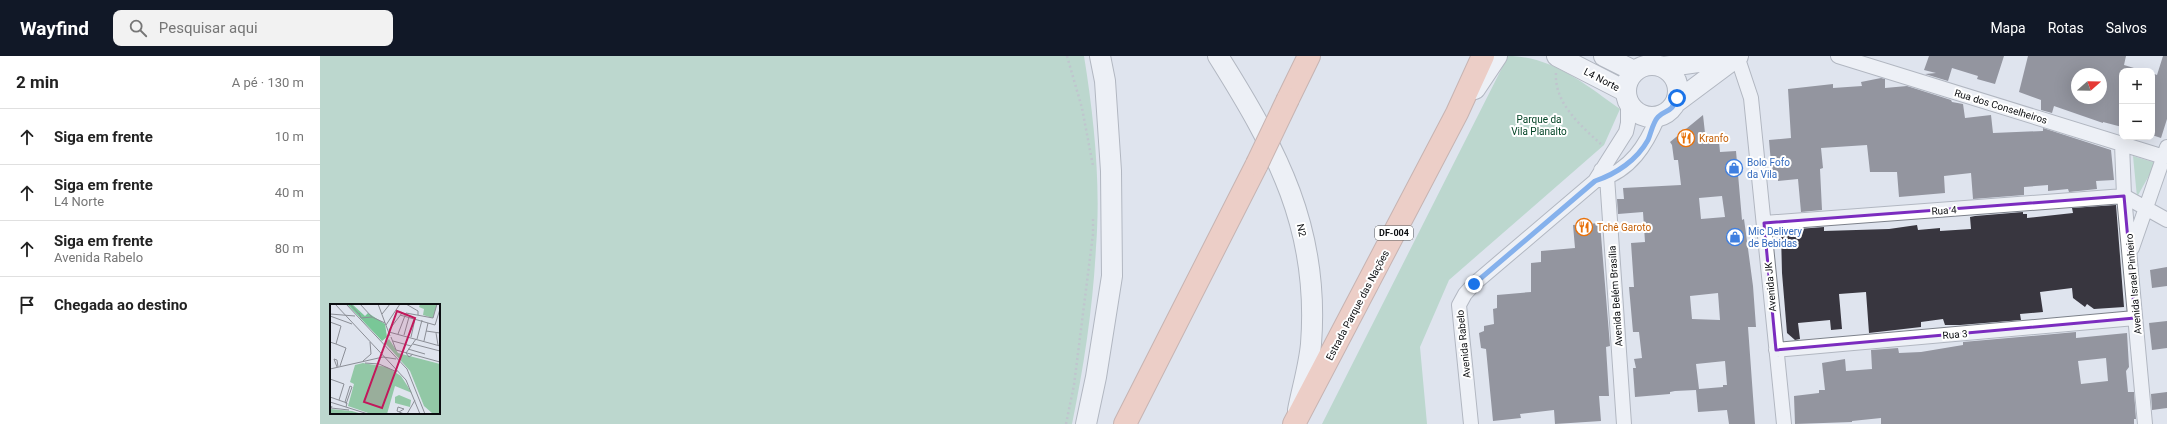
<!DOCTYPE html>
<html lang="pt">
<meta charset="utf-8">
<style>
:root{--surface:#fff;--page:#f2f2f2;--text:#222;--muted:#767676;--line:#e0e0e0;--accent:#111827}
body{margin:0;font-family:Roboto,sans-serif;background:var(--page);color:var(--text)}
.controls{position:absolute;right:12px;top:12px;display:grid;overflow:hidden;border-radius:8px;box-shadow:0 4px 16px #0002}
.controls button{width:36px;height:36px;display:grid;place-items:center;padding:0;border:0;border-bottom:1px solid var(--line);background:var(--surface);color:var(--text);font:20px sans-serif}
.compass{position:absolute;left:1751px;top:12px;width:36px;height:36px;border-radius:50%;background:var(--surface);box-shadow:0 4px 16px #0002;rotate:70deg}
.stop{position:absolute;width:12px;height:12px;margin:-9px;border:3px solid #1a73e8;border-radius:50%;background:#fff}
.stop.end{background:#1a73e8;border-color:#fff;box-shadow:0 1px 4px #0008}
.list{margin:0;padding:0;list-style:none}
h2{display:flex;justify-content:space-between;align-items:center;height:52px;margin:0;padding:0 16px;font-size:17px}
h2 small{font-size:13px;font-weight:400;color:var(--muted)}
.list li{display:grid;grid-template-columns:26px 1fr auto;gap:12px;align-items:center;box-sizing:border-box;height:56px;padding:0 16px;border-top:1px solid var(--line)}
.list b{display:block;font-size:15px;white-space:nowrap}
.list p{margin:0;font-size:13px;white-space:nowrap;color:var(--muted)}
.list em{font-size:13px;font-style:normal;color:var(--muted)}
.icon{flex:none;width:22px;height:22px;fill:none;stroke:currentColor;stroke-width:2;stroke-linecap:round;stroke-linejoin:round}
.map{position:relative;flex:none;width:1847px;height:368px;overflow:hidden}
header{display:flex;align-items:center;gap:24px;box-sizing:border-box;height:56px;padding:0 20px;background:var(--accent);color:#fff}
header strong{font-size:19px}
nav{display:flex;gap:22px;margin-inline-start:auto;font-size:14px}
.search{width:280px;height:36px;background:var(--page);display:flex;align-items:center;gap:10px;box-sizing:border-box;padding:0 14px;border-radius:8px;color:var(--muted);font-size:15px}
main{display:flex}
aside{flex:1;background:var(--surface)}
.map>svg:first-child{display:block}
</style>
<header>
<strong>Wayfind</strong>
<div class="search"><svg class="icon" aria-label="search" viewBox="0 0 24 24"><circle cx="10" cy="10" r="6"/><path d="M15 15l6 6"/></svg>Pesquisar aqui</div>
<nav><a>Mapa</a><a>Rotas</a><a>Salvos</a></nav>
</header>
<main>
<aside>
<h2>2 min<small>A pé · 130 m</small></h2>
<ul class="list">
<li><svg class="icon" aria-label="ahead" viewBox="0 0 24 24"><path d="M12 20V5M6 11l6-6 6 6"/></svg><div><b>Siga em frente</b></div><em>10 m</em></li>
<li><svg class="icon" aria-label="ahead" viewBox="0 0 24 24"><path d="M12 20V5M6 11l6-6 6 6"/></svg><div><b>Siga em frente</b><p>L4 Norte</p></div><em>40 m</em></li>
<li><svg class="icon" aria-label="ahead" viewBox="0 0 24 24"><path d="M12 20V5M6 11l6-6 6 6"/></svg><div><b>Siga em frente</b><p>Avenida Rabelo</p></div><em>80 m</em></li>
<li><svg class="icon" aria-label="arrive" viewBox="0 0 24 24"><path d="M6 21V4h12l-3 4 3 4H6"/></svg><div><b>Chegada ao destino</b></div></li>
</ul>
</aside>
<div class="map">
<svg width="1847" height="368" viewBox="0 0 1847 368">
<rect width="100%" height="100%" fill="#dfe4ee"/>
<!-- green -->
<path fill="#92c8a6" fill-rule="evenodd" d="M0 0H764C774 62 781 128 776 191 773 250 764 310 752 368H0ZM11 249H119V357H11Z
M1188 0C1232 0 1266 29 1300 53L1284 89 1129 224 1100 291 1107 368H1002Z
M1813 100 1836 107 1817 141Z"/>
<!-- building -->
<path fill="#38363f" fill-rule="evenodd" d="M1609 0H1684L1675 28 1657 23 1658 20 1632 12 1628 25 1605 18 1616 17 1604 14Z
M1708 0H1806L1804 9 1824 15H1802V71L1783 66V67L1734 50 1732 57 1721 54V44L1699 36ZM1757 18H1782L1781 42H1757Z
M1843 0H1847V63L1841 82 1832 79V17L1837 19Z
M1561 22 1565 23V32L1587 30 1631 44 1632 46 1643 48 1645 62 1671 59 1673 77 1723 75V72L1791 94 1794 124 1776 125 1777 133 1749 136 1748 133 1728 135V129L1704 131V139L1653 143 1651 117 1624 120 1625 137 1579 141 1577 116H1550L1547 89 1501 92 1503 112 1500 113 1502 154 1481 156 1478 123 1458 125V119H1452L1449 84 1471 82 1468 33 1513 28V32L1542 30 1541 26Z
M1383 59 1386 86 1399 85 1400 96 1416 95 1422 164 1424 163 1433 230 1436 271H1428L1435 368H1409L1407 354 1378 356 1376 334 1355 335 1350 336V338L1315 341 1313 312H1316L1314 303 1322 302 1319 276H1313L1309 231H1314L1311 187 1325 186 1323 156 1298 158 1297 143H1304L1303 132 1361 129 1358 104H1354L1352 89 1350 86ZM1402 140 1405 161 1381 163 1379 142ZM1398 237 1400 264 1372 263 1370 240ZM1405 305 1407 329H1403V331L1379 333 1376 308Z
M1796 149 1804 251 1774 253 1767 248 1765 251 1753 242 1752 232 1720 236 1723 256 1700 258 1701 264 1640 269H1625L1623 263 1601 266V271L1549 277 1546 236 1519 238 1522 273 1511 274 1510 264 1478 267 1480 283 1475 284 1467 277 1462 217 1461 177 1478 175V173L1504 171V175L1569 173 1597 169 1598 174 1620 172V175L1651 173 1650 161 1655 160 1703 156V158H1707V162L1753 157 1752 152Z
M1280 167 1290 290 1286 291 1289 340H1279L1281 365 1235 368 1234 354 1200 358 1201 362 1173 365 1166 293 1161 292 1159 277 1164 275V270L1174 268 1173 253 1177 252V239L1211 236V207L1221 206V195L1255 192 1253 169Z
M1847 211V230L1832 232 1830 214Z
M1847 265V292L1832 294 1829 267Z
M1756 276V282L1807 277 1809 311 1806 315 1808 336H1814L1816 363H1814V368H1561V362L1532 365V366L1475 368 1474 340 1499 337V334H1505L1502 307 1525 303 1526 315 1552 313 1551 294 1578 292 1579 297 1601 296 1643 289V286ZM1786 302 1788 325 1761 328 1758 305Z
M1847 336V352L1832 354 1831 338Z"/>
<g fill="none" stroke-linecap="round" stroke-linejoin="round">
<!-- street casing -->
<g stroke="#7c818a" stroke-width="16">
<path id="street" d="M1417 0 1431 42 1464 368
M1518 0 1844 101
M1802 88 1804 140 1825 368
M1281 114 1287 121 1304 368
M1279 124C1311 114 1326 89 1338 61
M1444 167 1804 140 1847 164
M1812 192 1847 91
M1456 294 1815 262
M1151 368 1139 249 1145 238 1154 228 1275 125 1306 76 1308 67V47"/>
</g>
<!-- secondary casing -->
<g stroke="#7c818a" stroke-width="22">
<path id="secondary" d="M898 0C957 94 1000 173 991 288 989 310 982 333 978 354
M1237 0 1305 35
M1284 0 1314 15
M1306 35a26 26 0 1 1 52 0a26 26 0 1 1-52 0Z
M1343 11 1413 1
M1155 33 1177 0
M1355 47 1418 0
M766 368 776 321 792 220 791 115 785 25 780 0"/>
</g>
<!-- highway casing -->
<g stroke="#a87968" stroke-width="24">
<path id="highway" d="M968 43 989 0
M805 368 937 108
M974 368 1137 57 1163 0"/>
</g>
<!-- path -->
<path stroke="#9b9fa7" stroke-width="2.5" stroke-dasharray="2 3" stroke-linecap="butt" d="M747 0 762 52 773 110
M1236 17C1234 47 1261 70 1282 89
M746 368 754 329 773 178V161"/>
<!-- street -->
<use href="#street" stroke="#fff" stroke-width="14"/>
<!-- secondary -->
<use href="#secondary" stroke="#fff" stroke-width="20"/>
<!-- highway -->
<use href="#highway" stroke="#fcb397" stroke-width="22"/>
<!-- highway-bridge casing -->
<g stroke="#a87968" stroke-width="24" stroke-linecap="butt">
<path id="highway-bridge" d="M937 108 968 43"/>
</g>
<!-- highway-bridge -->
<use href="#highway-bridge" stroke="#fcb397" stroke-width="22"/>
</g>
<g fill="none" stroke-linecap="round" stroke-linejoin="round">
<!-- route -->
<path stroke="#1a73e8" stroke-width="5" d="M1154 228 1275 125C1296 118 1317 104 1328 84 1331 77 1333 66 1338 61 1346 53 1351 58 1357 42"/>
</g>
<!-- marked area -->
<path d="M0 0H1847V368H0ZM1804 140 1815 262 1456 294 1444 167Z" fill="#dfe4ee" fill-opacity=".55" fill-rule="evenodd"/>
<path fill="none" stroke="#7b2cbf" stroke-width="3" stroke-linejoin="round" d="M1804 140 1815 262 1456 294 1444 167Z"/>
<!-- icons -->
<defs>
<g id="restaurant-ring" transform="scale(0.9)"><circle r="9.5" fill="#fff" stroke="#e8710a" stroke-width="1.5"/><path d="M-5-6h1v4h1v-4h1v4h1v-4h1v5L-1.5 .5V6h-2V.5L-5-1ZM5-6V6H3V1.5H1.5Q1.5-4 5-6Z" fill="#e8710a"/></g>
<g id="shop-ring" transform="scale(0.9)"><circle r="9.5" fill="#fff" stroke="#3f7fe0" stroke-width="1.5"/><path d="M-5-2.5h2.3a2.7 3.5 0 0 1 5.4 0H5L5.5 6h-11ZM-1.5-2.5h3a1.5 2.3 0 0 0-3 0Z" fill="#3f7fe0"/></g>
</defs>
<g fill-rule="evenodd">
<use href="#restaurant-ring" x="1366" y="82"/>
<use href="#shop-ring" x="1414" y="112"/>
<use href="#restaurant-ring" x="1264" y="171"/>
<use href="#shop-ring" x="1415" y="181"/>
</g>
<g text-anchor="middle" stroke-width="4" stroke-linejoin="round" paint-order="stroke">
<!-- shield labels -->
<rect fill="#fff" stroke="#555658" stroke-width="1" x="1055" y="170" width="38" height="14" rx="3"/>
<g font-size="9" font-weight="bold" fill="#0c0e11">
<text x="1074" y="180">DF-004</text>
</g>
<!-- street labels -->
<g font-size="10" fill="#0c0e11" stroke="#fff">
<text transform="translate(1282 23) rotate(27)" y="4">L4 Norte</text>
<text transform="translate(1681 50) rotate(17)" y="4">Rua dos Conselheiros</text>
<text transform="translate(1624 154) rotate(-4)" y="4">Rua 4</text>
<text transform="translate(982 174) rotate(77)" y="4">N2</text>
<text transform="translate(1813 228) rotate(-95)" y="4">Avenida Israel Pinheiro</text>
<text transform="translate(1450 231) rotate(-95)" y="4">Avenida JK</text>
<text transform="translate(1295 240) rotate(-94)" y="4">Avenida Belém Brasília</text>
<text transform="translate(1037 249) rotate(-62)" y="4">Estrada Parque das Nações</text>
<text transform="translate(1635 278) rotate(-5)" y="4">Rua 3</text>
<text transform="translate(1143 288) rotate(-96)" y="4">Avenida Rabelo</text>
</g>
<!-- park labels -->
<g font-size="10" fill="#034426" stroke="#fff">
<text x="1219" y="67">Parque da<tspan x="1219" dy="12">Vila Planalto</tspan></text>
</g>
<!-- food labels -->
<g font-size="10" fill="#c56008" stroke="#fff" text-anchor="start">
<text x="1379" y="86">Kranfo</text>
<text x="1277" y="175">Tchê Garoto</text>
</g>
<!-- shop labels -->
<g font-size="10" fill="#366cbe" stroke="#fff" text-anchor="start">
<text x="1427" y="110">Bolo Fofo<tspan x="1427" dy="12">da Vila</tspan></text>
<text x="1428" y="179">Mic Delivery<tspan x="1428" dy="12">de Bebidas</tspan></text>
</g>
</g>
<!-- overview -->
<g transform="translate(10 248)">
<rect width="110" height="110" fill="#dfe4ee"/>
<path d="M90 0H107L103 14 93 11 94 5 89 3ZM59 35 68 49 110 60V110L102 109 94 102 80 67 55 39ZM33 59 57 63 71 72 82 89 65 82 57 110H41L18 102 24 80 20 78 25 61ZM69 91 81 96 80 103 65 99V93ZM0 105 22 107 32 110H0Z" fill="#92c8a6"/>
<path d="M17 0H22L35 12 38 9 55 20 57 33 52 37Z" fill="#79c797"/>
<path fill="none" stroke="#8b8e96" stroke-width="1" d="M5 0 76 76 90 110M16 0 77 65 95 110M20 0 29 10M30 0 42 13 55 19M48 0 60 32M76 0 88 7V11M29 9 31 14 42 13M0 10 25 12M52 10 60 0M70 11 105 21 110 5M0 12 22 20M0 18 11 22 6 40 0 38M56 21 70 0M59 26 72 9M96 27 110 29M59 28 110 42M106 29 108 41M68 30 76 9 103 14 107 0M74 31 79 13M61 33 66 46 110 58M81 33 85 15M87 35 92 16M63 37 81 42M94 37 98 19M6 40 16 44 10 62M83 40 110 47M78 45 95 50M83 50 79 53 76 49 86 35M33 57 41 50 40 38M35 59 49 60 67 68M7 63 4 55 7 56 8 63M0 65 53 53 66 55M0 75 14 80 9 96M0 93 17 99 16 103M0 98 38 110M15 98 20 82 22 83 16 100M2 102 1 104 19 106M69 108 74 105 68 103 67 107 74 110M77 110 85 96"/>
<path fill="#c2185b" fill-opacity="0.15" stroke="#c2185b" stroke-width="2" d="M67 7 85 14 52 104 34 98Z"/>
<rect width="110" height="110" fill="none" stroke="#0c0e11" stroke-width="2"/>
</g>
</svg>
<div class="controls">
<button>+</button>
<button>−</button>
</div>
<svg class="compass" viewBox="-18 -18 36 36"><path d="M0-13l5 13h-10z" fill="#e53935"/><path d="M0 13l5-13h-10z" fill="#767676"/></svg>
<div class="stop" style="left:1357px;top:42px"></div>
<div class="stop end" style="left:1154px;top:228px"></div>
</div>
</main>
